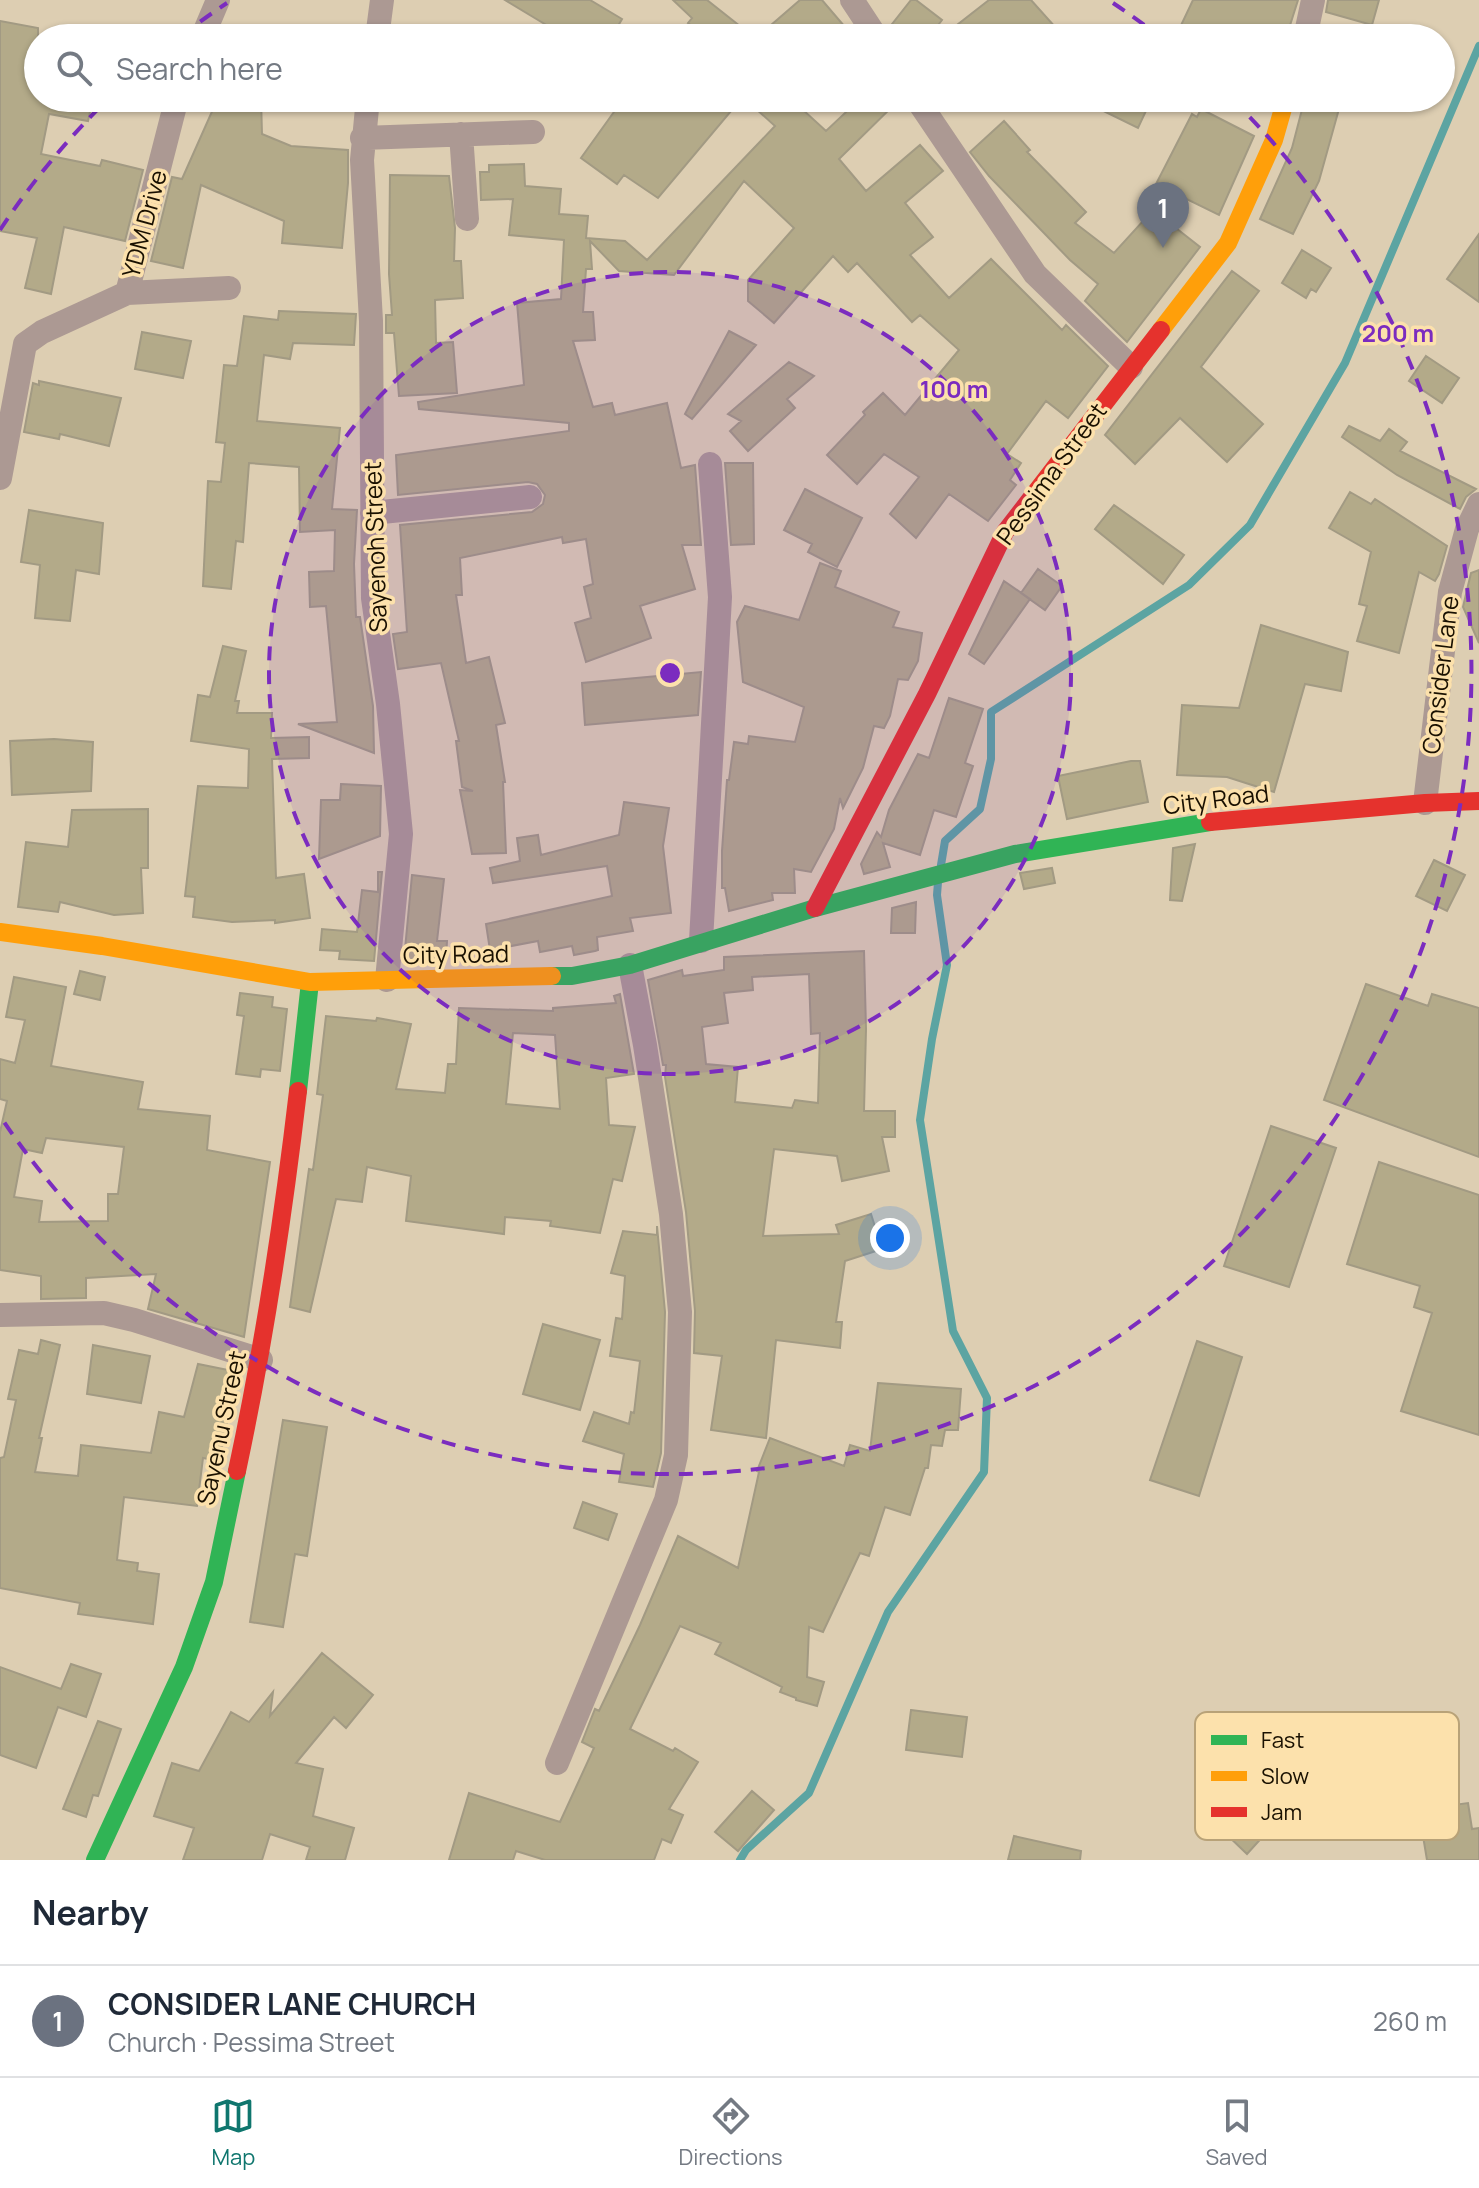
<!DOCTYPE html>
<meta charset="utf-8">
<style>
:root{--surface:#fff;--page:#f2f2f3;--text:#1f2937;--muted:#747a83;--line:#e0e1e3;--accent:#0f766e}
body{margin:0;font-family:Manrope,sans-serif;background:var(--page);color:var(--text)}
.you{position:absolute;left:890px;top:1238px;width:28px;height:28px;margin:-20px;border:6px solid #fff;border-radius:50%;background:#1a73e8;box-shadow:0 0 0 12px #1a73e833}
.badge{display:grid;place-items:center;width:52px;height:52px;border-radius:50%;background:var(--accent);color:#fff;font-size:26px;font-weight:700}
.pin{position:absolute;translate:-50% -66px;filter:drop-shadow(0 2px 4px #0008)}
.pin::after{content:'';position:absolute;top:42px;width:28px;height:24px;background:inherit;clip-path:polygon(0 0,100% 0,50% 100%)}
.list{margin:0;padding:0;list-style:none}
h2{display:flex;justify-content:space-between;align-items:center;height:104px;margin:0;padding:0 32px;font-size:34px}
h2 small{font-size:26px;font-weight:400;color:var(--muted)}
.list li{display:grid;grid-template-columns:52px 1fr auto;gap:24px;align-items:center;box-sizing:border-box;height:112px;padding:0 32px;border-top:2px solid var(--line)}
.list b{display:block;font-size:30px;white-space:nowrap}
.list p{margin:0;font-size:26px;white-space:nowrap;color:var(--muted)}
.list em{font-size:26px;font-style:normal;color:var(--muted)}
.icon{flex:none;width:44px;height:44px;fill:none;stroke:currentColor;stroke-width:2;stroke-linecap:round;stroke-linejoin:round}
.map{position:relative;flex:none;width:1479px;height:1860px;overflow:hidden}
.search{position:absolute;background:var(--surface);box-shadow:0 2px 6px #0004;left:24px;right:24px;top:24px;height:88px;display:flex;align-items:center;gap:20px;box-sizing:border-box;padding:0 28px;border-radius:44px;color:var(--muted);font-size:30px}
.sheet{height:216px;background:var(--surface)}
nav{display:flex;justify-content:space-around;align-items:center;box-sizing:border-box;height:112px;border-top:2px solid var(--line);background:var(--surface);font-size:22px;color:var(--muted)}
nav a{display:grid;justify-items:center;gap:4px}
nav .on{color:var(--accent)}
.map>svg:first-child{display:block}
</style>
<div class="map">
<svg width="1479" height="1860" viewBox="0 0 1479 1860">
<rect width="100%" height="100%" fill="#ddceb2"/>
<g fill="none" stroke-linecap="round" stroke-linejoin="round">
<!-- stream -->
<path stroke="#5ca4a2" stroke-width="8" d="M941 865 945 841 980 809 991 759V712L1189 585 1250 525 1345 363 1479 46
M740 1860 746 1850 809 1793 888 1612 984 1472 987 1398 953 1331 920 1120 932 1039 947 965 937 895 938 882"/>
</g>
<!-- building -->
<path fill="#b3aa89" stroke="#a29a83" stroke-width="2" fill-rule="evenodd" d="M505 0H590L622 19 611 38H568Z
M673 0H707L755 38H707L688 23 692 18Z
M800 0H822L845 27 833 38H756Z
M911 0H916L942 20 928 38H892L889 28Z
M989 0H1031L1065 38H967L957 25Z
M1193 0H1298L1286 38H1175Z
M1328 0H1379L1372 25 1326 12Z
M0 21 38 28V98H93L88 121 49 114 41 154 100 166 102 160 143 170 125 241 64 227 51 294 25 288 37 238 0 231Z
M218 98H261L262 134 291 146 348 150V183L342 248 282 243 284 221 201 185 183 268 151 261 172 177 182 179Z
M624 98H742L658 198 624 175 617 184 581 158Z
M744 98H790L826 131 861 98H901L839 159 866 191 920 145 943 171 905 203 933 237 910 255 949 298 991 259 1062 330 1066 325 1108 366 1068 418 1046 401 1007 454 1021 463 1010 480 1016 485 988 521 949 494 916 538 890 514 919 477 884 454 857 484 827 455 865 415 863 412 883 393 905 415 959 350 920 315 912 322 857 263 848 272 833 256 774 323 748 301V280L794 228 744 181 674 275 619 271 590 241 592 269H586L583 312H593L595 340 573 341 593 407 612 403 615 415 667 403 681 468 695 465 701 545H682L695 589 640 606 651 638 586 662 575 623 591 618 584 587 593 584 586 539 563 543 562 537 460 558 462 595H456L466 663 489 657 505 723 496 725 505 782H503L506 853 472 854 460 790 473 791 462 787 456 741H459L441 663 398 669 393 634 407 632 400 525 532 512 543 504 545 495 537 484 528 482 398 495 396 455 569 431V423L419 409 418 402 524 385 517 303 561 299 564 240 509 235 513 199 481 200 480 172H489V165L524 164 525 186 561 189 559 214 588 216 586 238 625 241 647 260 775 126Z
M1077 98H1152L1138 128Z
M1305 98H1342L1319 181 1293 234 1260 219 1292 148Z
M1201 109 1254 136 1219 215 1156 184 1192 114 1197 117Z
M1004 121 1030 150 1027 152 1086 212 1075 223 1114 253 1153 210 1200 247 1127 342 1085 301 1098 284 1070 260 989 176 970 152Z
M390 175 449 176 455 228 454 261H461L463 298 435 300 436 343 453 342 457 393 399 396 394 333H386V315H392L389 274Z
M1479 234V302L1447 279Z
M1302 250 1331 268 1316 292 1311 289 1306 298 1282 283Z
M1232 271 1259 291 1201 367 1263 424 1227 462 1180 418 1135 464 1105 435Z
M279 311 356 314 354 345 293 343 290 359 264 355 257 421 340 428 332 509 357 510 354 564 356 617H360L373 706 374 753 298 724 337 722 326 606 310 607 309 572 334 571 335 530 300 532 299 467 249 463 243 542 236 541 231 589 203 586 208 481 221 482 225 443 216 442 224 365 237 366 244 316 278 320Z
M729 331 756 345 692 419 685 414Z
M142 332 191 341 183 378 135 369Z
M1426 356 1459 378 1442 403 1409 381Z
M789 362 814 376 787 399 795 408 748 451 730 431 741 421 728 414Z
M39 381 121 398 109 446 60 434 59 439 24 432 33 383 39 385Z
M1349 426 1380 441 1389 429 1407 442 1400 451 1476 489 1466 497 1460 509 1397 475 1342 437Z
M725 463H753L754 544 731 545Z
M805 489 862 518 837 567 808 552 812 544 784 530Z
M1350 492 1371 504 1375 499 1447 546 1439 574 1435 581 1419 572 1399 653 1357 641 1367 606 1359 604 1371 552 1329 528Z
M1114 505 1184 555 1163 584 1095 529Z
M29 510 103 523 99 574 76 570 70 621 35 618 40 565 21 562Z
M820 563 841 571 835 587 899 612 893 627 922 633 918 661 908 680 898 679 890 716 884 728 874 726 863 768 843 808 840 798 834 829 811 872 794 869 795 893H772L773 900 729 911 725 888H722V851L727 780H729L734 742 748 744 749 736 795 742 804 707 743 682 737 622 745 606 799 620Z
M1038 569 1062 586 1045 610 1021 593Z
M1479 570V643L1463 607 1471 573Z
M1004 581 1030 599 984 664 969 654Z
M1261 625 1348 652 1341 691 1305 684 1274 792 1227 777 1177 775 1182 705 1239 708Z
M223 646 246 651 235 701H239L237 713H272L271 738 309 737V758L272 759 276 878 304 874 310 918 275 923V920L232 922 193 917 195 897 185 896 198 786 248 788 249 749 191 741 198 695 210 697Z
M701 672 698 715 585 725 582 683Z
M949 698 983 709 965 763 973 766 956 817 934 810 920 855 883 843 890 867 864 874 861 864 877 832 881 837 889 810 918 754 929 758Z
M54 739 93 742 91 791 12 795 10 741Z
M1131 761H1140L1148 802 1067 819 1058 776Z
M341 784 381 786 380 836 319 859 321 800H340Z
M624 802 669 808 663 846 671 913 630 918 633 931 597 937 598 950 595 951 574 955 572 946 540 952 538 941 490 950 486 924 612 896 607 866 493 883 490 868 520 861 517 838 538 835 541 855 619 835Z
M148 809V868H141L143 913 114 915 60 902 58 912 18 907 26 842 68 847 72 810Z
M1195 844 1182 901 1170 900 1173 848Z
M1434 860 1465 875 1447 911 1416 896Z
M1052 868 1055 883 1024 889 1020 873Z
M378 872H382L374 961 339 959 340 951 320 950 322 929 357 932 362 890 378 892Z
M412 875 444 879 437 941H447L446 959 404 960Z
M916 902 915 933H891L892 908Z
M864 951 866 1029 864 1111H895V1137H882L889 1171 842 1181 837 1156 774 1149 763 1236 839 1234 836 1225 871 1214 882 1249 845 1261 836 1322H842L840 1348 776 1340 766 1438 711 1430 722 1356 694 1353 695 1311 686 1212 665 1077 666 1065H663L648 980 682 970 683 976 724 970V957ZM809 974 811 1034 820 1033 818 1103 795 1100 792 1108 735 1102 738 1067 706 1064 702 1027 728 1023 724 993 753 990 752 977Z
M80 971 105 977 100 1000 74 994Z
M14 977 66 987 51 1066 143 1082 138 1109 210 1116 207 1150 270 1162 244 1337 148 1309 156 1274 86 1278V1298L41 1299V1276L0 1270V1132L7 1101 0 1099V1059L15 1063 25 1020 6 1017ZM46 1138 124 1147 118 1194H108V1221L39 1222 42 1201 14 1197 23 1149 42 1153Z
M1366 984 1428 1006 1432 994 1479 1008V1157L1324 1100Z
M240 993 273 997 272 1007 287 1009 280 1071 261 1069 260 1077 236 1074 244 1016 237 1015Z
M620 994 634 1074 606 1078 609 1125 635 1127 622 1181 613 1179 600 1233 550 1226 551 1221 505 1217 504 1234 406 1221 411 1176 367 1167 362 1202 336 1199 310 1312 290 1307 309 1169 313 1170 323 1095 317 1094 326 1016 376 1021 377 1018 411 1024 396 1089 445 1093 448 1064H456L459 1008 553 1011V1008L616 1003 614 996ZM513 1033 555 1035 560 1109 506 1104Z
M1271 1126 1336 1148 1289 1287 1224 1266Z
M1379 1162 1479 1195V1435L1401 1411 1432 1313 1414 1307 1420 1286 1347 1264Z
M657 1226 665 1312 661 1453 653 1487 619 1482 624 1454 583 1441 594 1412 629 1424 631 1412 634 1413 640 1361 610 1356 616 1318 622 1319 625 1276 611 1273 623 1231 657 1235Z
M543 1324 600 1340 580 1410 523 1394Z
M41 1340 60 1345 39 1438H42L35 1472 78 1476 81 1445 151 1453 159 1412 184 1417 198 1364 238 1372 219 1461 203 1458 197 1506 124 1497 117 1560 138 1563 137 1571 159 1574 153 1624 78 1614 80 1603 0 1588V1458L4 1457 16 1400 8 1399 19 1350 38 1354Z
M1197 1341 1242 1357 1199 1496 1150 1480Z
M93 1345 150 1356 141 1403 87 1394Z
M878 1383 961 1389 958 1430H945L942 1446 931 1445 928 1468H925L910 1515 885 1507 869 1556 860 1553 823 1632 809 1627 807 1677 824 1682 817 1706 796 1700V1698L780 1692 782 1687 715 1654 721 1643 680 1626 630 1729 673 1751 675 1748 698 1762 669 1809 683 1815 671 1843 662 1839 654 1860H545L516 1851 513 1860H449L469 1793 560 1822 594 1748 582 1742 595 1709 599 1711 640 1625 678 1536 738 1568 759 1472 757 1471 770 1438 844 1466 850 1445 870 1451Z
M283 1420 327 1427 307 1556 295 1554 283 1627 250 1622Z
M583 1502 617 1514 608 1540 574 1528Z
M322 1653 373 1695 346 1728 334 1717 296 1763 323 1769 313 1816 354 1828 345 1860H306L310 1847 270 1834 262 1860H183L194 1828 154 1816 172 1763 199 1771 231 1712 249 1722 273 1692 270 1716Z
M71 1664 101 1674 86 1717 58 1707 36 1768 0 1755V1667L61 1689Z
M911 1710 967 1717 962 1757 906 1750Z
M98 1721 121 1729 98 1796 93 1795 86 1817 63 1809Z
M1218 1787 1266 1833 1247 1854 1198 1807Z
M752 1791 774 1810 738 1851 715 1832Z
M1468 1803 1472 1829 1479 1828V1860H1427L1423 1836 1442 1833 1438 1807Z
M1014 1836 1081 1851 1080 1860H1008Z"/>
<g fill="none" stroke-linecap="round" stroke-linejoin="round">
<!-- street -->
<path stroke="#ac9993" stroke-width="24" d="M852 0 877 38
M202 38 218 0
M377 38 382 0
M1305 38 1313 0
M368 98 362 160 371 321 373 598 388 704 401 834 387 980
M916 98 1035 274 1131 367
M461 134 467 219
M362 138 533 132
M127 293 229 288
M0 478 25 344 42 332 127 293 177 98
M372 513 530 497
M1425 803 1450 592 1467 529 1479 504
M701 941 720 597 710 464
M0 1315 104 1313 134 1320 261 1360
M557 1763 666 1500 676 1455 680 1312 671 1214 645 1045 630 965"/>
<!-- fast -->
<path stroke="#30b455" stroke-width="18" d="M552 976H572L630 965 815 908 1015 854 1210 822
M298 1091 310 982
M95 1860 184 1667 214 1582 237 1471"/>
<!-- slow -->
<path stroke="#ff9f0a" stroke-width="18" d="M1161 330 1228 243 1274 140 1286 98
M0 932 102 946 310 982 552 976"/>
<!-- jam -->
<path stroke="#e5322d" stroke-width="18" d="M1210 822 1425 803 1479 801
M815 908 927 694 1005 532 1161 330
M237 1471C264 1345 283 1219 298 1091"/>
</g>
<!-- distance rings -->
<circle cx="670" cy="673" r="401" fill="#7b2cbf" fill-opacity=".12"/>
<g fill="none" stroke="#7b2cbf" stroke-width="4" stroke-dasharray="14 10">
<circle cx="670" cy="673" r="401"/>
<path d="M0 230A803 803 0 0 1 107 100M181 36A803 803 0 0 1 227 3M1113 3A803 803 0 0 1 1159 36M1233 100A803 803 0 1 1 0 1116"/>
</g>
<g text-anchor="middle" stroke-width="7" stroke-linejoin="round" paint-order="stroke">
<!-- street labels -->
<g font-size="24" fill="#191000" stroke="#fce1ac">
<text transform="translate(145 224) rotate(-75)" y="8">YDM Drive</text>
<text transform="translate(1052 474) rotate(-54)" y="8">Pessima Street</text>
<text transform="translate(376 547) rotate(-92)" y="8">Sayenoh Street</text>
<text transform="translate(1441 675) rotate(-83)" y="8">Consider Lane</text>
<text transform="translate(1216 800) rotate(-7)" y="8">City Road</text>
<text transform="translate(456 955) rotate(-1)" y="8">City Road</text>
<text transform="translate(222 1428) rotate(-78)" y="8">Sayenu Street</text>
</g>
</g>
<!-- legend -->
<rect x="1195" y="1712" width="264" height="128" rx="12" fill="#fce1ac" stroke="#b8a278" stroke-width="2"/>
<rect x="1211" y="1735" width="36" height="10" fill="#30b455"/>
<rect x="1211" y="1771" width="36" height="10" fill="#ff9f0a"/>
<rect x="1211" y="1807" width="36" height="10" fill="#e5322d"/>
<g font-size="22" fill="#191000">
<text x="1261" y="1748">Fast</text>
<text x="1261" y="1784">Slow</text>
<text x="1261" y="1820">Jam</text>
</g>
<circle cx="670" cy="673" r="12" fill="#7b2cbf" stroke="#fce1ac" stroke-width="4"/>
<g font-size="24" text-anchor="middle" font-weight="bold" fill="#7b2cbf" stroke="#fce1ac" stroke-width="7" stroke-linejoin="round" paint-order="stroke">
<text x="1398" y="342">200 m</text>
<text x="954" y="398">100 m</text>
</g>
</svg>
<div class="you"></div>
<div class="pin badge" style="left:1163px;top:248px;background:#6b7280">1</div>
<div class="search"><svg class="icon" aria-label="search" viewBox="0 0 24 24"><circle cx="10" cy="10" r="6"/><path d="M15 15l6 6"/></svg>Search here</div>
</div>
<section class="sheet">
<h2>Nearby<small></small></h2>
<ul class="list">
<li><span class="badge" style="background:#6b7280">1</span><div><b>CONSIDER LANE CHURCH</b><p>Church · Pessima Street</p></div><em>260 m</em></li>
</ul>
</section>
<nav>
<a class="on"><svg class="icon" aria-label="map" viewBox="0 0 24 24"><path d="M3 6l6-2 6 2 6-2v14l-6 2-6-2-6 2zM9 4v14M15 6v14"/></svg>Map</a>
<a><svg class="icon" aria-label="directions" viewBox="0 0 24 24"><path d="M12 3l9 9-9 9-9-9zM9 14v-3h6M13 9l2 2-2 2"/></svg>Directions</a>
<a><svg class="icon" aria-label="saved" viewBox="0 0 24 24"><path d="M7 4h10v16l-5-4-5 4z"/></svg>Saved</a>
</nav>
